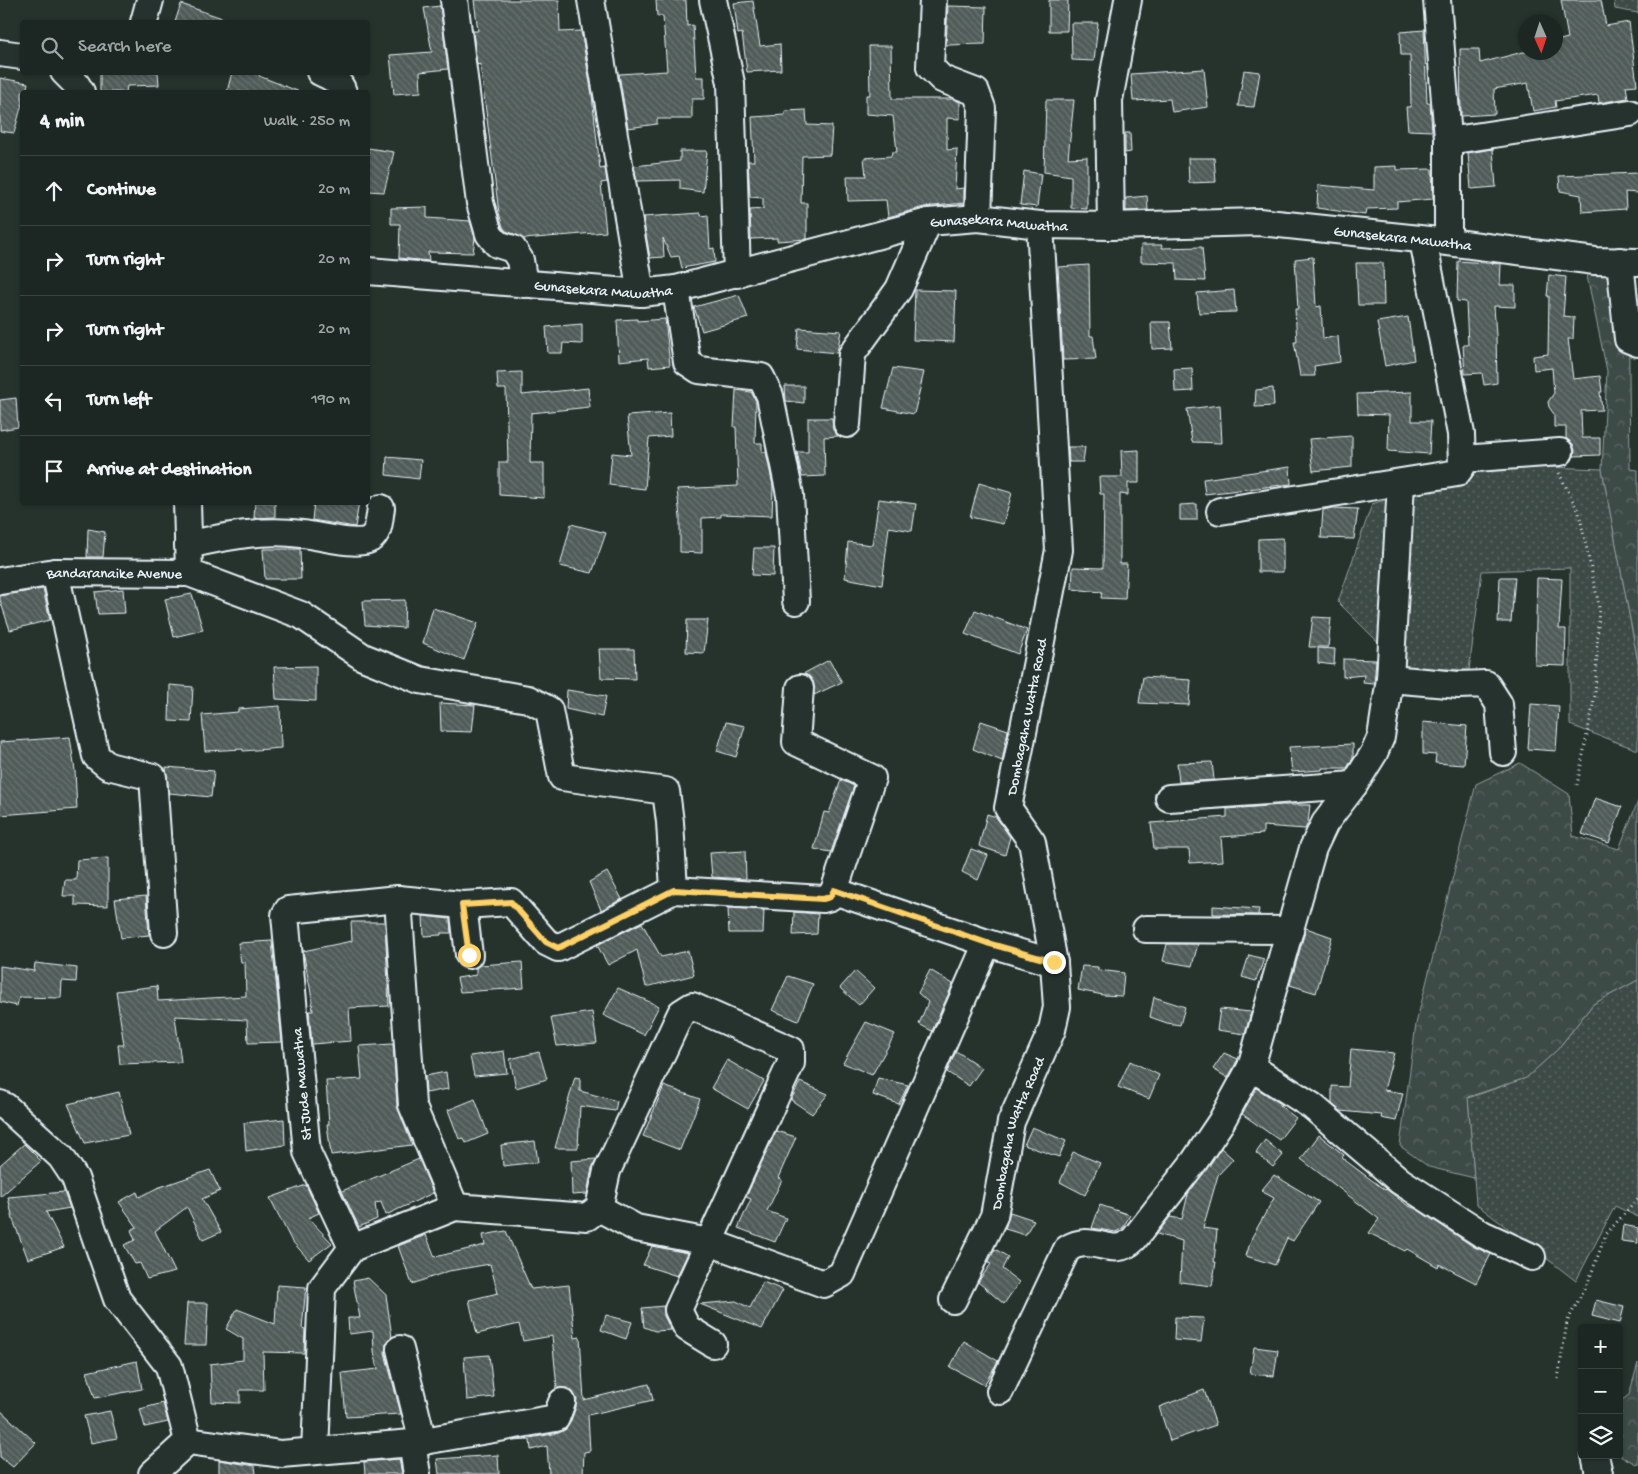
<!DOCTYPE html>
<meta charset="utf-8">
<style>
:root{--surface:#1c2622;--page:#29322f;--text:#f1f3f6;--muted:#a0a5a5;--line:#3a4340}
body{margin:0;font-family:"Gochi Hand",sans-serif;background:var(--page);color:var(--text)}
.controls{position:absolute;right:15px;bottom:15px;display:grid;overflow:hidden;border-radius:5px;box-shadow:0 1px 4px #0004}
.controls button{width:45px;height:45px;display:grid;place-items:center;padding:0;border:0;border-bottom:1px solid var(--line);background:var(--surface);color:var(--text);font:25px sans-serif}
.compass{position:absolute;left:1518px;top:15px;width:45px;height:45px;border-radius:50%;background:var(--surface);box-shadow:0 1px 4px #0004;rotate:177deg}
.stop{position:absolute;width:15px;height:15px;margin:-11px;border:4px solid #ffd166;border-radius:50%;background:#fff}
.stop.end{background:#ffd166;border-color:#fff;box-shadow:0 1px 5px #0008}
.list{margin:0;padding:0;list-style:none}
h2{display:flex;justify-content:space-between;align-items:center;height:65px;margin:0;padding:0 20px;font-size:21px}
h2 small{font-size:16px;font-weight:400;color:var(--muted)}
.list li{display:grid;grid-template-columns:32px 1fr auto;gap:15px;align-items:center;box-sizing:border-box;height:70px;padding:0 20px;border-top:1px solid var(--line)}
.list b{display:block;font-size:19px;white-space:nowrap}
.list em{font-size:16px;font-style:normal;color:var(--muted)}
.icon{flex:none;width:28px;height:28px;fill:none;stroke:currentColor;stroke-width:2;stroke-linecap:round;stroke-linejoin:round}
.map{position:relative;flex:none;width:1638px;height:1474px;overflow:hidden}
.search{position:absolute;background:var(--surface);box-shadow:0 1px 4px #0004;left:20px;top:20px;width:350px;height:55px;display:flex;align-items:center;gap:12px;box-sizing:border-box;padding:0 18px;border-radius:5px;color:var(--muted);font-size:19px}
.panel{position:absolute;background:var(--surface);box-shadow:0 1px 4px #0004;left:20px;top:90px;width:350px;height:415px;border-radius:5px}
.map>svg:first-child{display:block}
</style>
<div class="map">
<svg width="1638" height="1474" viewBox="0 0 1638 1474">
<defs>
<pattern id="grass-dots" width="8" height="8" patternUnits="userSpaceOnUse" patternTransform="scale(1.25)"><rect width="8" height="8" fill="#3e4b47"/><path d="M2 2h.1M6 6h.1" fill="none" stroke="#5a6562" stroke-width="1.8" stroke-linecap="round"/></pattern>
<pattern id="forest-crowns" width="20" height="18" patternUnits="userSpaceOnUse" patternTransform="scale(1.25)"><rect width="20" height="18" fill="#3e4b47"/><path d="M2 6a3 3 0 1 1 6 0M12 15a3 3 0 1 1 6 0" fill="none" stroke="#5a6562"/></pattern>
<pattern id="building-back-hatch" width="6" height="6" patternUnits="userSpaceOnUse" patternTransform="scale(1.25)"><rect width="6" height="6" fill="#505c59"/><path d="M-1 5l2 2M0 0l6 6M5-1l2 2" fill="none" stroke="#697472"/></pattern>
</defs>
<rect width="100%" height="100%" fill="#26332d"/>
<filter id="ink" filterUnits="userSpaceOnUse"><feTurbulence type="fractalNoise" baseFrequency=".02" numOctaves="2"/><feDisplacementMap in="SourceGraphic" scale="10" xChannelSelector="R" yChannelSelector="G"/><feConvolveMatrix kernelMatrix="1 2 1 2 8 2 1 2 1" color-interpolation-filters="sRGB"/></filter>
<g filter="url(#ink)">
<!-- grass -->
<path fill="url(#grass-dots)" stroke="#939ea0" d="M1614 0H1638V13L1615 9Z
M1493 465 1602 469 1638 662V750L1570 725V568L1482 571 1469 670 1403 667 1338 602 1372 504Z
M1638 980V1217L1615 1206 1576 1281 1476 1204 1468 1098 1526 1078 1557 1050 1593 1004Z"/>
<!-- forest -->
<path fill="url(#forest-crowns)" stroke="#939ea0" d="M1586 271 1628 272 1630 469 1638 470V662L1602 469 1607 371Z
M1520 763 1569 794 1573 836 1619 849 1638 801V980L1593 1004 1557 1050 1526 1078 1468 1097 1474 1178 1429 1167 1400 1146 1416 1024 1476 784Z
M1638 1363V1465L1619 1455V1402L1629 1395Z"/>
<!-- building -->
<path fill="url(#building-back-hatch)" stroke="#e8f1f8" d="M474 0H559L560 32 581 31 592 95 600 169 605 168 607 182 601 183 606 232 524 239 517 235 506 231 503 227 499 213 480 64 477 65 473 31H478Z
M656 0H686L687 26 693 25 696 77H704V99H692V119H657V124L628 128 619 74 667 71 663 16H657Z
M1049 0H1068L1067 31H1049Z
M1561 0H1601L1606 26 1629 22 1637 85 1626 86 1628 98 1599 103 1598 95 1555 101 1556 107 1533 111 1528 83 1494 89 1495 114 1461 116 1460 49H1479L1480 63 1523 52H1556V41L1568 38Z
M753 1 760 46 780 44 781 70 747 72 742 33 738 34 734 3Z
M181 4 228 20V22H175Z
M440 6 448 69 420 72 421 92 394 94 390 55 432 52 424 8Z
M948 6 986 7 985 44 946 45Z
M1071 23H1098L1094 61 1072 60Z
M1424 30 1427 103H1430L1432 131 1408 130 1406 107H1411L1410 55H1401L1400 32Z
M869 46H891L892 99H953L960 102V119L947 118V150L957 149 955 189 964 188V203L924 207 888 217 886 200 848 201 847 176H866L864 158 891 156 892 152H897L893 116 866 114V95H870Z
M1204 69 1208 107 1172 112 1170 99 1133 101 1131 74Z
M1244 70 1260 72 1254 107 1238 106Z
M100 72H158L159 85 127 86 126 92H100Z
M232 72H260L259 76 300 92H227Z
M0 78 28 83 26 92H22V104L14 133 0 131Z
M1046 100H1074L1068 158 1087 157V209L1071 208V176L1044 172Z
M806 110 807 125 832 126 830 155 802 156 801 203H807V239L777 241V238L751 239 750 210 763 209V198L750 197 748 161H754L752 117 785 115V111Z
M1125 133H1130L1131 152 1125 153Z
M368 148 394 152 384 192 368 191Z
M1493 149 1496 187 1471 189 1468 153Z
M680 151H707L703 192 680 189V180L637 181 634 166 680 161Z
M1188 158H1214L1216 182 1189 183Z
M1397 166V170L1432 169 1433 199 1397 202V208L1366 209 1365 215 1317 208 1318 185 1374 190V167Z
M1024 171 1041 174 1037 207 1020 205Z
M1638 173V193L1625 192 1626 209 1582 212 1581 195 1560 191 1559 176Z
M1147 196 1148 210 1126 211V198Z
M427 207V218L470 221 475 238 473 253 428 252 429 261 399 258 400 224H391V208Z
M701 213V216L708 215 710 249 714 248 715 262 682 268 679 256 671 257 663 238 664 257 650 258 643 217Z
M1141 245H1162V248L1202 247 1205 281 1177 280 1176 263 1141 262Z
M1313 257 1316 307 1321 306 1323 339 1338 336 1340 362 1314 366 1315 376H1300L1294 342H1297L1295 309H1298L1295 259Z
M1458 261 1501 264 1500 285H1515V307L1494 306 1496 335 1497 383 1484 385 1482 373 1465 374 1463 345H1468L1466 302 1457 301Z
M1356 263H1383L1384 305H1358Z
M1089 265 1090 336H1093L1096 359 1063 360 1058 267Z
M1549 275 1566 277 1563 316 1574 317 1573 339H1568L1573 379 1600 376 1602 392H1600L1602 410 1581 411 1582 438H1600V455L1574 456 1575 450 1573 444 1566 438V427H1554V414L1549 407 1548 402 1554 393 1552 368 1534 370 1533 356 1548 354 1549 296H1547Z
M915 290 956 291 954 342 913 340Z
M1234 290 1236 312 1199 313 1197 293Z
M739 295 748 318 702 331 694 307Z
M1408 317 1414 360 1385 366 1377 322Z
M637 319V321L665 319 670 365 649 367 648 358 619 361 617 320Z
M1151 322H1170L1172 348 1152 349Z
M582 324V344L563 343 562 353H548L546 327Z
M799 328 841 331 837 353 797 349Z
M893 368 924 372 914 414 883 408Z
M1192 368 1193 391 1175 392 1174 369Z
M522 372V395L588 388 590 407 531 413 530 463H544V498L499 495V462H508L506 389H498L497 373Z
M785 386H804V403L786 401Z
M1273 388 1274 406 1255 407 1256 390Z
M736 390 751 392 756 401 755 443H762V452H766L773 486 772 516 721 514V517L702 518V553L680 552V518L677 489 738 486 736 427H734Z
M1412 392V421H1431L1429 454 1388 451 1389 415 1358 414 1357 394Z
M16 398 18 427 0 430V400Z
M1220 405 1222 443 1192 442 1187 409Z
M670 413 671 436 649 438 645 489 609 485 612 453 631 455 627 416Z
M808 418H832L833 430 838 436 824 437 825 476 802 477 797 452H808Z
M1352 436V467L1313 471 1309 439Z
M1068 447H1085L1083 462H1069Z
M1139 450V483H1128V495L1120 494V564H1127L1125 599 1101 598 1102 592 1072 589 1073 567 1103 568 1104 494H1100L1099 477H1122L1121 451Z
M387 457 421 460 419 479 386 475Z
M1290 467 1291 484 1205 494 1203 479Z
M979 483 1012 493 1003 524 970 517Z
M879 499 916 504 912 531 889 527 882 585 845 578 848 542 872 545Z
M255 502H275V517L254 518Z
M314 502H359L355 527 312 520Z
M1197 504V520H1180V505Z
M1332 508 1358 509 1354 539 1321 538 1323 510Z
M571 524 606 533 592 573 560 566Z
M88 529 105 532 103 557H87Z
M1283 538V572H1258V539Z
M754 548H774L773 576 752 575Z
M263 549H300L301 579H265Z
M1500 577H1515L1511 622H1498Z
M1537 578 1562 579 1559 629H1566L1565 666 1535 665Z
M43 589 50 620 10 630 0 600V596Z
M123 589 125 613 98 614 95 592Z
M192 594 203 630 174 637 165 599Z
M405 600 404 628 365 625 363 601Z
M433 608 478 623 464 660 423 643Z
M975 610 1027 630 1018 654 965 634Z
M1313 617 1331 618 1328 647H1309Z
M687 620H708L704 653 686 652Z
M1318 648 1335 649 1334 665 1318 663Z
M599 649H634L635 679 601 678Z
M1343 659 1376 660 1374 684 1363 683 1364 675 1343 677Z
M829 660 842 682 814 695 813 681 809 676 803 674Z
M316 666V701L276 699 274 667Z
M1143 677 1191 680 1189 705 1139 703Z
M170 685 193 687 191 722 169 721Z
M567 690 606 696 602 717 566 709Z
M440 703 475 705 472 732 441 731Z
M1531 704 1559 706 1556 751 1528 749Z
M280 706 281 748 243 751V749L205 751 202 715 238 712V709Z
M981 721 1008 730 1002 761 973 749Z
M726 722 745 726 736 757 717 751Z
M1423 722 1467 726 1464 765 1435 763 1436 755 1423 754Z
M70 737 75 771 77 809 0 815V742Z
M1353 744V758L1347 768H1322V770L1292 772 1289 747Z
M1212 762 1214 780 1179 782 1177 763Z
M166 767 214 771 211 797 169 793Z
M841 780 854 786 831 852 814 849 824 812 829 813Z
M1595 798 1622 807 1609 843 1582 834Z
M1282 805H1310L1308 823 1305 829 1263 826V834L1221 837 1223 861 1190 863 1189 849H1154L1151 823 1227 817V809Z
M987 814 996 817 1010 837 1005 855 979 846Z
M971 849 988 855 978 880 962 872Z
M745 851 746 879 712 877 710 853Z
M108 858V906L75 905V896H63L65 880H76L77 860Z
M607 872 622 899 601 910 589 882Z
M146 896 149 935 121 938 115 899Z
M1213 906 1259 909 1258 915 1213 914Z
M728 908 764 910 763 933H729Z
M794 912 818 914 817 934 793 935Z
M423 916 450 919 451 933H441V935L424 936Z
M351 922H385L389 1006 349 1008 351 1041 312 1044 309 1011H313L311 993 303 951 352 941Z
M642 923 661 957 688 951 694 975 646 987 637 950 608 965 597 945Z
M1306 928 1332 937 1316 993 1290 985Z
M272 941 282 1042 248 1043 247 1020 175 1016 181 1062 120 1064 118 1045H124L116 991 157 986 158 1001 246 996 245 962H241L238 943Z
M1167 944H1198L1192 966 1163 961Z
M1249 955 1264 959 1256 981 1242 977Z
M522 962 524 988 460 992 457 978 476 975V968L480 965Z
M35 963 77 968 76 982 62 981 61 998 19 997 17 1006 0 1002V966L34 971Z
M1082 966 1098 967V970L1124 973 1122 996 1103 995 1078 990Z
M930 970 953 984 932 1031 919 1024 928 1002 918 993Z
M855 971 874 988 859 1005 840 988Z
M788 976 813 984 798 1021 772 1010Z
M618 988 659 1006 644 1035 603 1015Z
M1154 997 1185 1007 1180 1025 1167 1023 1150 1017Z
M1220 1009 1251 1012 1245 1034 1217 1030Z
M592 1012 597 1043 557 1046 551 1018Z
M866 1022 895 1034 872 1075 843 1063Z
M393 1044 397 1106 412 1145 331 1155 327 1124H329L326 1081 362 1079 359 1046Z
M1351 1049 1394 1053 1384 1090 1403 1093 1396 1121 1381 1118 1382 1115 1341 1111 1332 1104V1086L1348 1087Z
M504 1051 507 1073 474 1076 470 1056Z
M956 1051 982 1068 969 1086 947 1072Z
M539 1052 547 1079 516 1088 510 1059Z
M1224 1053 1238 1059 1228 1078 1213 1069Z
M727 1060 764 1081 748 1109 711 1088Z
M1130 1061 1159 1075 1149 1099 1118 1087Z
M446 1072 448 1089 426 1093 425 1076Z
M575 1077 580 1078V1091L617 1101 615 1111 580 1106 578 1148H555Z
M878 1078 908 1085 899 1104 873 1095Z
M800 1082 828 1094 812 1114 791 1100Z
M664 1086 700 1099 680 1150 643 1136Z
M1256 1088 1284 1106 1279 1105 1296 1118 1279 1140 1242 1114Z
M119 1092 129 1135 85 1143 68 1104Z
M475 1099 488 1134 466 1143 464 1138 459 1139 448 1110Z
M284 1119 285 1145 246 1151 244 1123Z
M1032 1127 1066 1141 1059 1157 1024 1145Z
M776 1131 796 1137 778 1178 782 1180 767 1211 786 1218 775 1242 738 1228 751 1199 746 1197Z
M1319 1135 1344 1155 1342 1158 1385 1190 1386 1189 1407 1205 1418 1210 1474 1247 1491 1254 1476 1283 1439 1264 1438 1267 1407 1249 1405 1251 1369 1233 1379 1219 1301 1159Z
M1265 1140 1283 1155 1273 1167 1256 1153Z
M535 1141 538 1162 503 1166 501 1145Z
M24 1144 41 1161 0 1197V1165Z
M1221 1148 1233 1159 1218 1175 1203 1228 1217 1230 1214 1262H1216L1212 1286 1180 1282 1182 1241 1157 1234 1170 1217 1182 1219 1188 1194Z
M1073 1152 1100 1163 1085 1195 1060 1182Z
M419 1159 433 1193 386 1215 381 1202 375 1203 377 1219 359 1227 342 1191Z
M596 1159 592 1168 587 1194 572 1195 571 1161Z
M210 1170 220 1191 202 1199 221 1232 203 1240 187 1207 155 1231 175 1272 147 1279 140 1263 135 1264 124 1245 135 1240 131 1230 137 1227 119 1202 137 1192 139 1197 157 1188Z
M1274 1175 1319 1202 1293 1241 1287 1238 1275 1265 1246 1256 1252 1237 1274 1198 1261 1191Z
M306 1185 319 1213 308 1218 332 1243 309 1260 291 1240 270 1198Z
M64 1192 70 1208 46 1212 64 1247 28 1259 13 1220 8 1197Z
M1100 1205 1130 1215 1123 1228 1116 1232 1092 1228Z
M1010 1212 1034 1220 1025 1235 1005 1229Z
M1623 1225 1638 1228V1243L1621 1241Z
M506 1231 531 1289 569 1285 575 1338 580 1337 584 1400 649 1384 653 1400 588 1415 590 1451 584 1452 583 1474H549L547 1446 531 1450 530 1440 512 1441 559 1433 566 1429 570 1423 576 1407 577 1399 573 1392 568 1388H557L552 1336 523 1341 519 1324 477 1334 469 1300 498 1293 490 1264 449 1271 412 1284 398 1246 426 1235 435 1257 485 1245 483 1235Z
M652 1246 688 1253 677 1276 643 1265Z
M995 1249 1008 1257 1002 1269 1019 1282 1004 1304 978 1282 991 1264 988 1263Z
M368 1278 386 1295 392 1337 386 1344 385 1353 401 1414 346 1417 342 1373 378 1369 374 1351 373 1331 349 1334 348 1318H360L353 1281Z
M763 1282 783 1290 762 1329 700 1304 736 1301 750 1308Z
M277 1285 306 1287 302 1328 305 1329 304 1353 263 1352 264 1390H240V1403L212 1402 210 1364 243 1360V1339L226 1329 237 1309 275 1324Z
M1596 1300 1624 1307 1620 1323 1592 1316Z
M187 1303H208L206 1345H184Z
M664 1306V1316L671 1330 655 1331 644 1327 642 1308Z
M606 1315 632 1322 626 1339 601 1330Z
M1175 1317 1204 1318 1201 1342 1174 1340Z
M964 1341 998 1361 984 1385 950 1367Z
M1254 1347 1278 1350 1274 1376 1250 1374Z
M489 1355 494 1397 467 1400 464 1357Z
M137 1361 142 1389 95 1398 87 1372Z
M1204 1390 1216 1425 1170 1441 1159 1407Z
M163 1403 168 1422 145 1427 140 1409Z
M0 1410 36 1443 13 1467 0 1457Z
M110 1411 117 1438 91 1443 84 1416Z
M498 1455 499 1474H439L437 1459Z
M399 1459 402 1474H365L364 1462Z
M219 1460 255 1466 256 1474H219Z"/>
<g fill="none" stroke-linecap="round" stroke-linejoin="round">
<!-- minor casing -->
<g stroke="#e8f1f8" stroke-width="30">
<g id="minor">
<path d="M454 0 480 203 489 234 497 244 513 249 520 260 524 284"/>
<path d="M591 0 641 293"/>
<path d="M713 0 731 83 737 274"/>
<path d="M933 0 930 67 942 79 976 92 982 108 978 218"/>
<path d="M1437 0 1448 138V242"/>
<path d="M144 22 150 0"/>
<path d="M0 53 22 56"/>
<path d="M64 72 76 84 81 92"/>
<path d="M320 72C331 77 340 81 343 92"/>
<path d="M1448 141 1630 113"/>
<path d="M1111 226 1109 100 1128 0"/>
<path d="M1620 261 1628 339 1638 343"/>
<path id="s1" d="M368 271 641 293 676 289 928 222 978 218 1040 225 1111 226 1259 222 1448 242 1595 261 1638 262"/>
<path d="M676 289 687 362 699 370 761 377 770 396 790 495 796 601"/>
<path d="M847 424 852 354 899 289 928 222"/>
<path d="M1462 459 1560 452"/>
<path d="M1220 511 1445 475 1457 473 1462 466 1461 434 1423 240"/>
<path d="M188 545C226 536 263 529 302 534 317 535 357 547 370 539 380 532 379 519 381 508"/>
<path d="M55 572 96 756 108 766 153 777 164 933"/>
<path d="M189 573 301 615 363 657 420 680 528 699 549 710 562 777 666 791 670 822 674 890"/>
<path id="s2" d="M0 581 55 572 189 573 187 502"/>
<path d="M1390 679 1459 685 1486 684 1499 704 1503 752"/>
<path d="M1169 798 1354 785"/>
<path d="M834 891 987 943 1054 963"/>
<path d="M398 899 412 1105 455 1207"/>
<path d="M463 905 469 955"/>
<path d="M1146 929 1290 930"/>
<path d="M1251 1067 1312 1106 1400 1181 1482 1234 1532 1257"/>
<path d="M0 1104 6 1107 61 1157 75 1178 117 1299 169 1366 188 1441"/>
<path d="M599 1208 636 1228 709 1242 824 1284 842 1274 987 943"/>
<path d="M352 1248 307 1152 285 915 288 910 398 899 463 905 511 902 546 942 558 948 674 890 823 899 830 897 834 891 872 778 796 742 800 688"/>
<path id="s3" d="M953 1300 994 1216 1011 1122 1052 1030 1057 1007 1054 963 1032 842 1008 808 1059 550 1040 225"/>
<path d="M400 1349 423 1442"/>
<path d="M1000 1391 1067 1249C1094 1231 1112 1261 1134 1239L1194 1162 1221 1122 1251 1067 1313 848 1325 823 1354 785 1374 753 1381 737 1390 679 1401 483"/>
<path d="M412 1443 556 1418 562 1402"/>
<path d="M315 1451 322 1288 352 1248 455 1207 587 1217 599 1208 607 1171 681 1013 692 1006 791 1050V1063L678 1310 687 1328 713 1344"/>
<path d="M1595 1455 1599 1474"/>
<path d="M152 1474 188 1441 281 1454 412 1443 417 1474"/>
</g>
</g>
<!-- path -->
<path stroke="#e8f1f8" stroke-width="3" stroke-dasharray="1 4" stroke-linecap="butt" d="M1559 473 1579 513 1599 606 1595 695 1577 785
M1558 1379 1567 1322 1589 1280 1606 1234 1638 1199"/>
<!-- minor -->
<use href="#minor" stroke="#26332d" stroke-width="26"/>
</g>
</g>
<g fill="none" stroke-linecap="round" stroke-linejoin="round" filter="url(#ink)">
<!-- route -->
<path stroke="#ffd166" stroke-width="6" d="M469 955 462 905 511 902 546 942 558 948 674 890 823 899 830 897 834 890 987 943 1054 962"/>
</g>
<g text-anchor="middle" stroke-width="4" stroke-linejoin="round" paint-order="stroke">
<!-- street labels -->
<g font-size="15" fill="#e8f1f8" stroke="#26332d">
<text dy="5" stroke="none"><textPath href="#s1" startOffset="641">Gunasekara Mawatha</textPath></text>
<text dy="5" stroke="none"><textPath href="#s1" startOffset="1046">Gunasekara Mawatha</textPath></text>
<text dy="5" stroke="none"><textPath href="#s1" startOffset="236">Gunasekara Mawatha</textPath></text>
<text dy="5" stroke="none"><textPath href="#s2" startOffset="115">Bandaranaike Avenue</textPath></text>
<text dy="5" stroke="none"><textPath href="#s3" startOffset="615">Dombagaha Watta Road</textPath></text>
<text transform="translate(301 1084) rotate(-95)" y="5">St Jude Mawatha</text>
<text dy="5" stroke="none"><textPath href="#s3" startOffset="180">Dombagaha Watta Road</textPath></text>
</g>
</g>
</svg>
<div class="controls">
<button>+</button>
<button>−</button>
<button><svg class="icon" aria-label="layers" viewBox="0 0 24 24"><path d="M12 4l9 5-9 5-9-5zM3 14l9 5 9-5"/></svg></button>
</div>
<svg class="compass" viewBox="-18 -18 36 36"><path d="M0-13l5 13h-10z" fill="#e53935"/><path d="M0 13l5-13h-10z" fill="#a0a5a5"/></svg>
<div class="stop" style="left:469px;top:955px"></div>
<div class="stop end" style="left:1054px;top:962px"></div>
<div class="search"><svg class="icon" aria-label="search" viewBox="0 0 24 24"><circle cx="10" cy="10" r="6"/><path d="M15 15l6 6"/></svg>Search here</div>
<section class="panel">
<h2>4 min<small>Walk · 250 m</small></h2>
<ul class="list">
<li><svg class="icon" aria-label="ahead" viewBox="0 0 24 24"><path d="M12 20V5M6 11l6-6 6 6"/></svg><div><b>Continue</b></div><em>20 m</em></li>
<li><svg class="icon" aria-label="right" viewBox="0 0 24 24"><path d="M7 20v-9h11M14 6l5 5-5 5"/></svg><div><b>Turn right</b></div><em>20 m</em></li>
<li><svg class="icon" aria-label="right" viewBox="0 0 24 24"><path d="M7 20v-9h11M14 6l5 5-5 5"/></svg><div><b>Turn right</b></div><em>20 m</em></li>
<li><svg class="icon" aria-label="left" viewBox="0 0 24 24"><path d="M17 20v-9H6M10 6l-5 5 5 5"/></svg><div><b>Turn left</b></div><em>190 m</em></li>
<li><svg class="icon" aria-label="arrive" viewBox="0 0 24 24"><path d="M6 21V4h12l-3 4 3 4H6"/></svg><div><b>Arrive at destination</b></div></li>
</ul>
</section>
</div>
